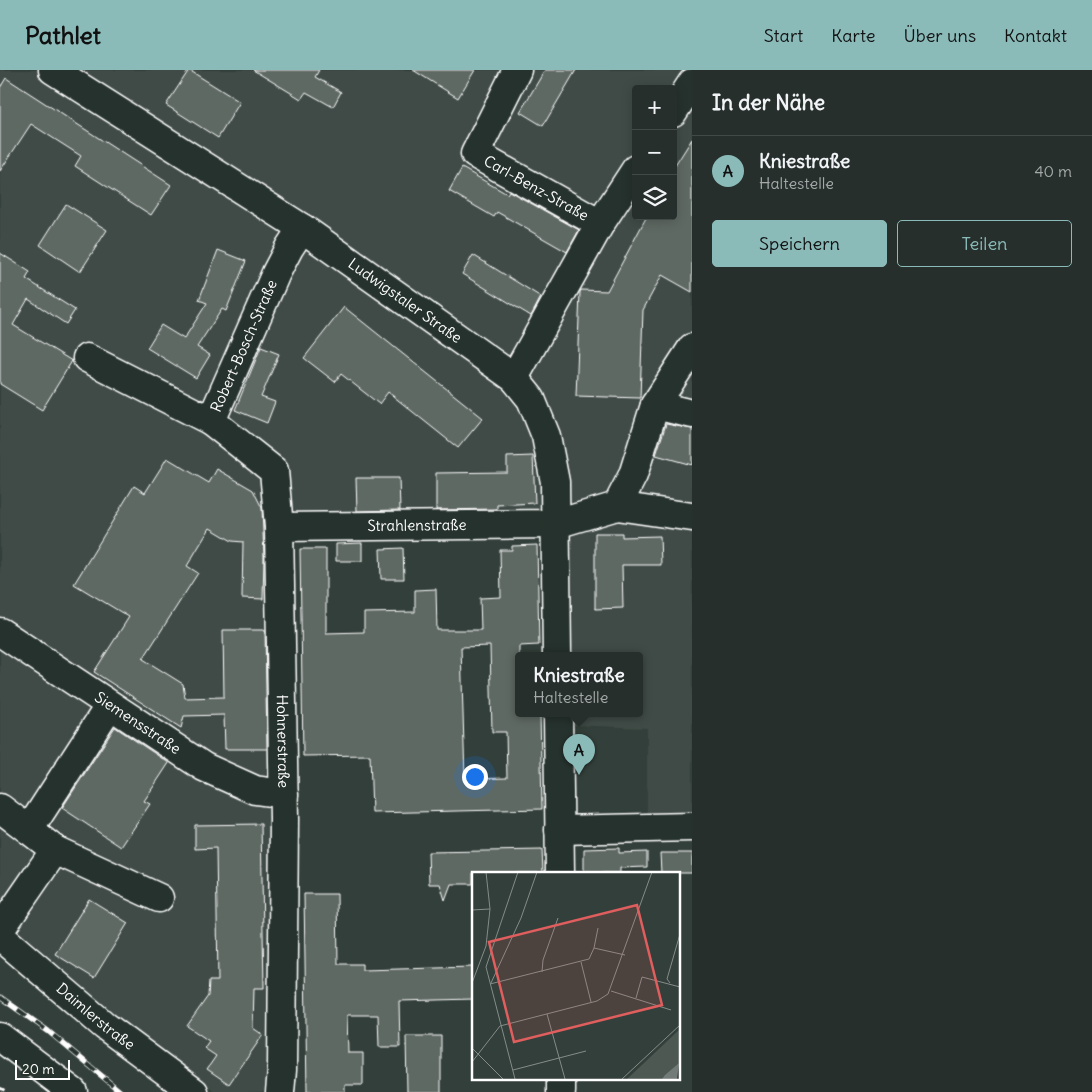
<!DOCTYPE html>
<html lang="de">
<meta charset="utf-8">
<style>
:root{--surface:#262f2c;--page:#2e3734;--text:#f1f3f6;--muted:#a4a9a9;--line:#424a48;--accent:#8bbbb9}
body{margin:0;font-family:Delius,sans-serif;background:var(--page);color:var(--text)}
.controls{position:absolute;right:15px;top:15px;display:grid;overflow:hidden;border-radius:5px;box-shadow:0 2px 12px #0003}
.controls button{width:45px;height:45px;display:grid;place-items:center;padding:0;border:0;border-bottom:1px solid var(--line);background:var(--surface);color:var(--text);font:25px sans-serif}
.scale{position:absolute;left:15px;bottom:12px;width:55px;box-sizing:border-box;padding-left:5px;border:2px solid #fff;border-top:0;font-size:14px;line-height:18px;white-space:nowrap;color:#fff;-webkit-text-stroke:4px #26332d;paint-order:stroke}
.you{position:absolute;left:474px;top:706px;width:18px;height:18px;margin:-12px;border:4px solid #fff;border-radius:50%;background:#1a73e8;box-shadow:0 0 0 8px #1a73e833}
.badge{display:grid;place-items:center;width:32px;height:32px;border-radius:50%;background:var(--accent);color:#111;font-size:16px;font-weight:700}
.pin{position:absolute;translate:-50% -41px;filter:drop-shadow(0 1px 2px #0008)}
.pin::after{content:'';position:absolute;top:26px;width:18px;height:15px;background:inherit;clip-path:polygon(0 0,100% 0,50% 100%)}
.popup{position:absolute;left:515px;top:582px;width:128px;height:65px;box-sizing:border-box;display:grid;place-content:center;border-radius:5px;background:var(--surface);filter:drop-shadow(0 1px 4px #0005);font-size:16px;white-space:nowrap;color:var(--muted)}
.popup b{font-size:19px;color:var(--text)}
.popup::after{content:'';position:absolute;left:50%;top:100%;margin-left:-10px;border:10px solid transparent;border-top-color:var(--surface)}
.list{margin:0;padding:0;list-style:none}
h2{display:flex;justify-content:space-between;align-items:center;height:65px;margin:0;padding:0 20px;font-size:21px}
h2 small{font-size:16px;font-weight:400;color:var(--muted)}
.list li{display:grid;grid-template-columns:32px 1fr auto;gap:15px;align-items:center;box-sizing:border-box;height:70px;padding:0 20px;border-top:1px solid var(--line)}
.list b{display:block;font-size:19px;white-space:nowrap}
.list p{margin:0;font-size:16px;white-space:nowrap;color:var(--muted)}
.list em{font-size:16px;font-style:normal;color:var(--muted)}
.actions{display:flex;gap:10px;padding:15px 20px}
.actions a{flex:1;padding:11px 0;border:1px solid var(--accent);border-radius:5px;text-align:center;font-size:18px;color:var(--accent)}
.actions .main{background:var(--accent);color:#111}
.icon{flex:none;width:28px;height:28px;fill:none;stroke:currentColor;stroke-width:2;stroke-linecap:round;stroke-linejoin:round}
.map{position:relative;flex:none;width:692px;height:1022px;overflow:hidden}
header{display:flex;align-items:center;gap:30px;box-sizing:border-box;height:70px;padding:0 25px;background:var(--accent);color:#111}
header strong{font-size:24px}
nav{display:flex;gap:28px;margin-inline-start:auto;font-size:18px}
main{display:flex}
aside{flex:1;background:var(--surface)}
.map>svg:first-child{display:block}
</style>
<header>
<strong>Pathlet</strong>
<nav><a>Start</a><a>Karte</a><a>Über uns</a><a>Kontakt</a></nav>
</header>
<main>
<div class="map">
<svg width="692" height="1022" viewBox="0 0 692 1022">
<rect width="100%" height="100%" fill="#333f3a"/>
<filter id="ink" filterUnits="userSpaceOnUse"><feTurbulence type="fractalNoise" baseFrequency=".02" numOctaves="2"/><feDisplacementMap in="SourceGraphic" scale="10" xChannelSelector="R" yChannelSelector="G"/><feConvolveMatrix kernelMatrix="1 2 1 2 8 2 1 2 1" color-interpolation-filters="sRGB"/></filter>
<g filter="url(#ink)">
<!-- built -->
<path fill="#404c47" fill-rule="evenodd" d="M0 0H692V741L647 744V658L570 655V644H639V586H568L566 441 269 449 273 993 264 1020 261 1022H215L102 940 0 849ZM636 19H673V146H636Z"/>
<!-- building -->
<path fill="#5f6964" stroke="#fff" fill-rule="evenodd" d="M189 0 240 32 218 68 166 35Z
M253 0H319L315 7 341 22 333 37 306 22 301 29Z
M413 0H475L458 28Z
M545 0H576L543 56 520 42Z
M6 8 171 115 151 145 75 96 81 86 31 54 0 101V18Z
M692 69V222L662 205 643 240 640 328 576 326 580 222 581 220 607 221 647 146H673V99Z
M462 98 507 124 509 121 579 160 567 182 497 142 494 147 449 121Z
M66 134 107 160 80 202 40 175Z
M218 180 246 191 226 241 222 239 197 277 210 285 196 308 147 278 161 255 184 269 207 233 199 230Z
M0 183 30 202 26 209 75 240 66 254 28 229 13 255 72 291 42 340 0 314Z
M473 185 541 227 531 246 462 204Z
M344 237 483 348 458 378 388 322 379 334 341 304 335 312 304 288Z
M261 277 279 284 261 327 275 332 267 353 235 340Z
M666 354 692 359V395L656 385Z
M533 386 535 433 497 435V439L436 440V403L507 402V387Z
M167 388 209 413 217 399 253 420 262 438 264 487 263 529 242 528 243 472 232 471 210 458 187 496 198 503 143 589 183 614 185 628 224 627 223 560H265L267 679H225L224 645 184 646 181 658 94 602 129 547 74 514 134 416 145 423Z
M356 408H399L400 440 357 441Z
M595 463H622V467L660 466 661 495H622L623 538 595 539Z
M362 473V491H336V474Z
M537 475 539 575 519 576V644H540L542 739 372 743 370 685 303 686 300 479H326V563L364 562V543L415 542V520L436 519 437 560H481L480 528 501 527 500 480H512V476ZM490 576 492 662H506L507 708 465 709 461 577Z
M403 478 404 509H381L380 479Z
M115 657 169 693 144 731 150 734 121 777 62 738Z
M261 754 264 918H254L253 958 263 965 229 1014 207 999 216 986 204 978 209 971 187 956 208 926 209 911H218L216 778 195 779V755Z
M619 778V783L647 782V797L620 798V803H584V779Z
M542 780 543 803H473V814H451L445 830 440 814H429L428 782Z
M660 783H692V803H661Z
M304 824H337L338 894H362V900L473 897V929L399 931 400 977H379L378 945H347L348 983H363V1015H345V1022H307Z
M89 829 128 853 94 908 55 884Z
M406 966H441V1022H407Z"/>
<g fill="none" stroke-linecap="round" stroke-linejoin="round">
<!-- minor casing -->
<g stroke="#fff" stroke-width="31">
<g id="minor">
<path id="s1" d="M517 0 475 84 600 154"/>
<path d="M673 42 692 13"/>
<path id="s2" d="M87 288 211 351 276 203 289 178 302 158"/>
<path d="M514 308 600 154 636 99"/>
<path d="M655 335 692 344"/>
<path id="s3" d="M211 351 274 401 279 457 284 749 282 1000 280 1022"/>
<path d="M617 436 692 447"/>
<path id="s4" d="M279 457 556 454 617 436 633 405 655 335 692 278"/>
<path id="s5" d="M0 562 204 697 255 720 284 724"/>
<path d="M0 738 29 760"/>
<path d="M559 760 692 757"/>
<path d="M55 780 29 760 110 635"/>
<path d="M0 860 55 780 159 828"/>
<path id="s6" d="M0 866 105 956 194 1022"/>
<path d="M0 967 73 1022"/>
</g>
</g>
<!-- major casing -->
<g stroke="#fff" stroke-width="31">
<g id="major">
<path id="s7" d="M53 0 302 158 514 308 531 329 546 366 555 412 557 586"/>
<path d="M558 644 560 803"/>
<path d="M561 1008V1022"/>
</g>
</g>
<!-- path -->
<path stroke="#fff" stroke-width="3" stroke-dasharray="5 4" stroke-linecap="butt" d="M0 1018 8 1022"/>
<!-- minor -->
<use href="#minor" stroke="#26332d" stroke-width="28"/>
<!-- major -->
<use href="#major" stroke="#26332d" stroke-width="28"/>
<!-- rail casing -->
<g stroke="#fff" stroke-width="5.5">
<path id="rail" d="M0 927 48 961 121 1022"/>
</g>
<!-- rail -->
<use href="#rail" stroke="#26332d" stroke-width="4" stroke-dasharray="11" stroke-linecap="butt"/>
</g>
</g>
<g text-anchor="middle" stroke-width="4" stroke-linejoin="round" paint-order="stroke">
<!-- street labels -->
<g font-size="15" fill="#fff" stroke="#26332d">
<text dy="5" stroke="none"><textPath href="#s1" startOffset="164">Carl-Benz-Straße</textPath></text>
<text dy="5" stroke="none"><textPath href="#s7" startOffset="421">Ludwigstaler Straße</textPath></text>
<text dy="5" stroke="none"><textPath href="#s2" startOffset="221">Robert-Bosch-Straße</textPath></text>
<text dy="5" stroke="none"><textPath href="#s4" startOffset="138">Strahlenstraße</textPath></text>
<text dy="5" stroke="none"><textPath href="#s5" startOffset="165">Siemensstraße</textPath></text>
<text dy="5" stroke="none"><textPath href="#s3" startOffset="351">Hohnerstraße</textPath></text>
<text dy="5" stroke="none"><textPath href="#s6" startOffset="125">Daimlerstraße</textPath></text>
</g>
</g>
<!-- overview -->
<g transform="translate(472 802)">
<rect width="208" height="208" fill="#333f3a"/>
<path d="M207 158V191L190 207H155Z" fill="#4d5853"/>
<path d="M207 191 205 207H190L193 203Z" fill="#737b78"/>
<path fill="none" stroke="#858c89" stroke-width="1" d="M0 38 18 37M126 56 122 76 153 83M109 90 119 130M70 100 71 88 86 46M0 111 14 74 18 37 14 0M19 111 49 46 65 0M198 111 195 107 208 62M18 112 117 87 122 76M139 119 199 138M164 126 170 105 208 115M75 142 93 207M0 176 31 207M0 190 28 154 125 129 136 122 180 0M41 198 114 179M43 207 14 95 46 0M150 207 208 153"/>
<path fill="#e05e5e" fill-opacity="0.15" stroke="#e05e5e" stroke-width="2.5" d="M165 33 190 133 42 170 17 70Z"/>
<rect width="208" height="208" fill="none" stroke="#fff" stroke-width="2.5"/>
</g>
</svg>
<div class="controls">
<button>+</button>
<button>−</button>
<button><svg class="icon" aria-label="layers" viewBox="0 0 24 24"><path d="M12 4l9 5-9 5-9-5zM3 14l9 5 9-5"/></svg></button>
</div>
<div class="scale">20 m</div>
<div class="you"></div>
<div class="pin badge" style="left:579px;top:705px">A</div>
<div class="popup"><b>Kniestraße</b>Haltestelle</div>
</div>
<aside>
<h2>In der Nähe<small></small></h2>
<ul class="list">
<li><span class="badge">A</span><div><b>Kniestraße</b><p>Haltestelle</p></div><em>40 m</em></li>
</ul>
<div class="actions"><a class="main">Speichern</a><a>Teilen</a></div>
</aside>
</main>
